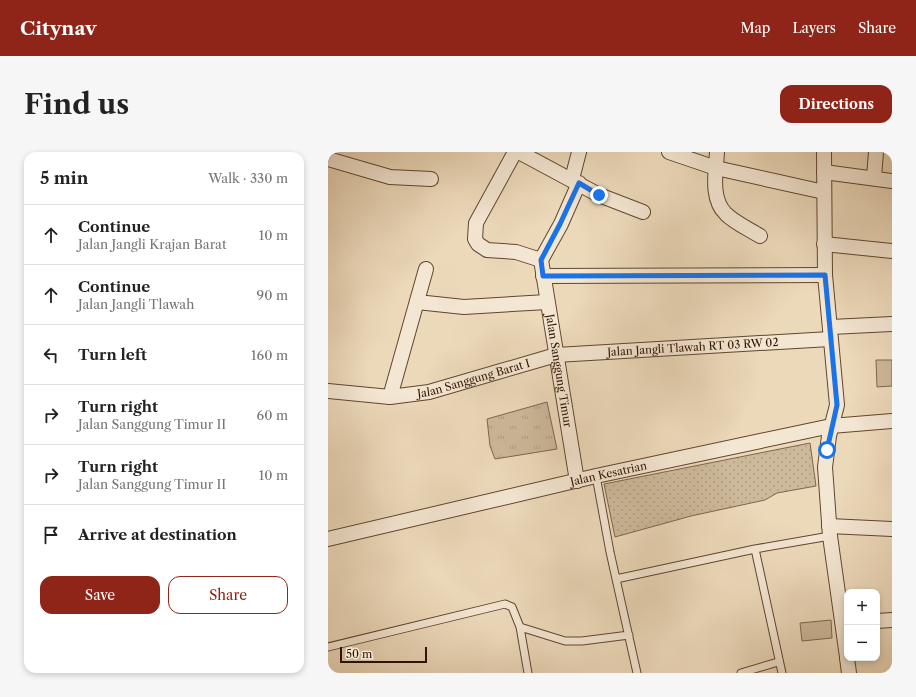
<!DOCTYPE html>
<meta charset="utf-8">
<style>
:root{--surface:#fff;--page:#f6f6f6;--text:#222;--muted:#767676;--line:#e0e0e0;--accent:#8f2418}
body{margin:0;font-family:"Libre Caslon Text",serif;background:var(--page);color:var(--text)}
.controls{position:absolute;right:12px;bottom:12px;display:grid;overflow:hidden;border-radius:8px;box-shadow:0 2px 6px #0003}
.controls button{width:36px;height:36px;display:grid;place-items:center;padding:0;border:0;border-bottom:1px solid var(--line);background:var(--surface);color:var(--text);font:20px sans-serif}
.scale{position:absolute;left:12px;bottom:10px;width:87px;box-sizing:border-box;padding-left:4px;border:2px solid #311500;border-top:0;font-size:11px;line-height:14px;white-space:nowrap;color:#311500;-webkit-text-stroke:3px #f3e6d2;paint-order:stroke}
.stop{position:absolute;width:12px;height:12px;margin:-9px;border:3px solid #1a73e8;border-radius:50%;background:#fff}
.stop.end{background:#1a73e8;border-color:#fff;box-shadow:0 1px 4px #0008}
.list{margin:0;padding:0;list-style:none}
h2{display:flex;justify-content:space-between;align-items:center;height:52px;margin:0;padding:0 16px;font-size:17px}
h2 small{font-size:13px;font-weight:400;color:var(--muted)}
.list li{display:grid;grid-template-columns:26px 1fr auto;gap:12px;align-items:center;box-sizing:border-box;height:60px;padding:0 16px;border-top:1px solid var(--line)}
.list b{display:block;font-size:15px;white-space:nowrap}
.list p{margin:0;font-size:13px;white-space:nowrap;color:var(--muted)}
.list em{font-size:13px;font-style:normal;color:var(--muted)}
.actions{display:flex;gap:8px;padding:12px 16px}
.actions a{flex:1;padding:9px 0;border:1px solid var(--accent);border-radius:12px;text-align:center;font-size:14px;color:var(--accent)}
.actions .main{background:var(--accent);color:#fff}
.icon{flex:none;width:22px;height:22px;fill:none;stroke:currentColor;stroke-width:2;stroke-linecap:round;stroke-linejoin:round}
.map{position:relative;flex:none;width:564px;height:521px;overflow:hidden;border-radius:12px}
header{display:flex;align-items:center;gap:24px;box-sizing:border-box;height:56px;padding:0 20px;background:var(--accent);color:#fff}
header strong{font-size:19px}
nav{display:flex;gap:22px;margin-inline-start:auto;font-size:14px}
.intro{display:flex;align-items:center;justify-content:space-between;box-sizing:border-box;height:96px;padding:0 24px}
h1{margin:0;font-size:28px}
.button{padding:10px 18px;border-radius:12px;background:var(--accent);color:#fff;font-size:14px;font-weight:700}
main{display:flex;gap:24px;padding:0 24px}
aside{flex:1;background:var(--surface);border-radius:12px;box-shadow:0 2px 6px #0003}
.map>svg:first-child{display:block}
</style>
<header>
<strong>Citynav</strong>
<nav><a>Map</a><a>Layers</a><a>Share</a></nav>
</header>
<div class="intro"><h1>Find us</h1><a class="button">Directions</a></div>
<main>
<aside>
<h2>5 min<small>Walk · 330 m</small></h2>
<ul class="list">
<li><svg class="icon" aria-label="ahead" viewBox="0 0 24 24"><path d="M12 20V5M6 11l6-6 6 6"/></svg><div><b>Continue</b><p>Jalan Jangli Krajan Barat</p></div><em>10 m</em></li>
<li><svg class="icon" aria-label="ahead" viewBox="0 0 24 24"><path d="M12 20V5M6 11l6-6 6 6"/></svg><div><b>Continue</b><p>Jalan Jangli Tlawah</p></div><em>90 m</em></li>
<li><svg class="icon" aria-label="left" viewBox="0 0 24 24"><path d="M17 20v-9H6M10 6l-5 5 5 5"/></svg><div><b>Turn left</b></div><em>160 m</em></li>
<li><svg class="icon" aria-label="right" viewBox="0 0 24 24"><path d="M7 20v-9h11M14 6l5 5-5 5"/></svg><div><b>Turn right</b><p>Jalan Sanggung Timur II</p></div><em>60 m</em></li>
<li><svg class="icon" aria-label="right" viewBox="0 0 24 24"><path d="M7 20v-9h11M14 6l5 5-5 5"/></svg><div><b>Turn right</b><p>Jalan Sanggung Timur II</p></div><em>10 m</em></li>
<li><svg class="icon" aria-label="arrive" viewBox="0 0 24 24"><path d="M6 21V4h12l-3 4 3 4H6"/></svg><div><b>Arrive at destination</b></div></li>
</ul>
<div class="actions"><a class="main">Save</a><a>Share</a></div>
</aside>
<div class="map">
<svg width="564" height="521" viewBox="0 0 564 521">
<defs>
<pattern id="grass-tufts" width="24" height="20" patternUnits="userSpaceOnUse"><rect width="24" height="20" fill="#ccb89a"/><path d="M3 7l-1-3M5 7V3M7 7l1-3M15 17l-1-3M17 17v-4M19 17l1-3" fill="none" stroke="#b09d83"/></pattern>
<pattern id="park-dots" width="8" height="8" patternUnits="userSpaceOnUse"><rect width="8" height="8" fill="#ccb89a"/><path d="M2 2h.1M6 6h.1" fill="none" stroke="#b09d83" stroke-width="1.8" stroke-linecap="round"/></pattern>
</defs>
<rect width="100%" height="100%" fill="#ecd9ba"/>
<filter id="stains"><feTurbulence type="fractalNoise" baseFrequency=".005" numOctaves="4"/><feColorMatrix values="0 0 0 0 .2 0 0 0 0 .09 0 0 0 0 .02 0 0 0 .5 -.17"/></filter>
<radialGradient id="worn" r=".72"><stop offset=".6" stop-color="#630" stop-opacity="0"/><stop offset="1" stop-color="#630" stop-opacity=".3"/></radialGradient>
<!-- grass -->
<path fill="url(#grass-tufts)" stroke="#7e664d" d="M219 250 229 297 167 307 162 294 159 267Z"/>
<!-- park -->
<path fill="url(#park-dots)" stroke="#7e664d" d="M482 291 488 334 449 341 437 348 363 364 287 385 276 332Z"/>
<!-- pitch -->
<path fill="#ccb89a" stroke="#7e664d" d="M548 208H564V234L549 235Z
M503 468 504 486 474 489 472 471Z"/>
<g fill="none" stroke-linecap="round" stroke-linejoin="round">
<!-- service casing -->
<g stroke="#60462e" stroke-width="9">
<path id="service" d="M268 324 282 400 309 521
M427 397 502 384
M288 427 427 397 454 521
M192 475 200 521
M0 495 177 452 184 455 192 475 237 489H254L301 483
M413 521 450 510"/>
</g>
<!-- minor casing -->
<g stroke="#60462e" stroke-width="16">
<g id="minor">
<path d="M187 0 148 71 147 87 150 92 159 98 188 100 213 108"/>
<path d="M191 0 271 43 315 60"/>
<path d="M341 0 388 16 496 40"/>
<path d="M389 0C388 19 382 47 398 62 407 71 421 77 432 84"/>
<path d="M496 0 497 123 509 253 501 284 497 315 502 384 519 505"/>
<path d="M0 7 62 25 103 27"/>
<path d="M496 20 564 29"/>
<path d="M546 25 548 0"/>
<path d="M244 27 251 0"/>
<path d="M496 92 564 99"/>
<path id="s1" d="M213 108 249 329"/>
<path d="M213 108 233 72 251 31"/>
<path d="M215 124 497 123"/>
<path d="M89 150 136 155 219 150"/>
<path d="M503 175 564 172"/>
<path id="s2" d="M0 239 62 245 101 240 228 203 502 187"/>
<path d="M62 245 98 117"/>
<path d="M501 374 564 377"/>
<path id="s3" d="M0 387 268 324 503 274 564 269"/>
<path d="M549 469 564 468"/>
<path d="M519 506 521 521"/>
</g>
</g>
<!-- service -->
<use href="#service" stroke="#f3e6d2" stroke-width="7"/>
<!-- minor -->
<use href="#minor" stroke="#f3e6d2" stroke-width="14"/>
</g>
<g fill="none" stroke-linecap="round" stroke-linejoin="round">
<!-- route -->
<path stroke="#1a73e8" stroke-width="5" d="M271 43 251 31 232 72 213 108 215 124 497 123 509 253 499 298"/>
</g>
<g text-anchor="middle" stroke-width="4" stroke-linejoin="round" paint-order="stroke">
<!-- street labels -->
<g font-size="11" fill="#311500" stroke="#f3e6d2">
<text dy="4" stroke="none"><textPath href="#s2" startOffset="371">Jalan Jangli Tlawah RT 03 RW 02</textPath></text>
<text dy="4" stroke="none"><textPath href="#s1" startOffset="112">Jalan Sanggung Timur</textPath></text>
<text dy="4" stroke="none"><textPath href="#s2" startOffset="148">Jalan Sanggung Barat I</textPath></text>
<text dy="4" stroke="none"><textPath href="#s3" startOffset="288">Jalan Kesatrian</textPath></text>
</g>
</g>
<rect width="100%" height="100%" filter="url(#stains)"/>
<rect width="100%" height="100%" fill="url(#worn)"/>
</svg>
<div class="controls">
<button>+</button>
<button>−</button>
</div>
<div class="scale">50 m</div>
<div class="stop" style="left:499px;top:298px"></div>
<div class="stop end" style="left:271px;top:43px"></div>
</div>
</main>
